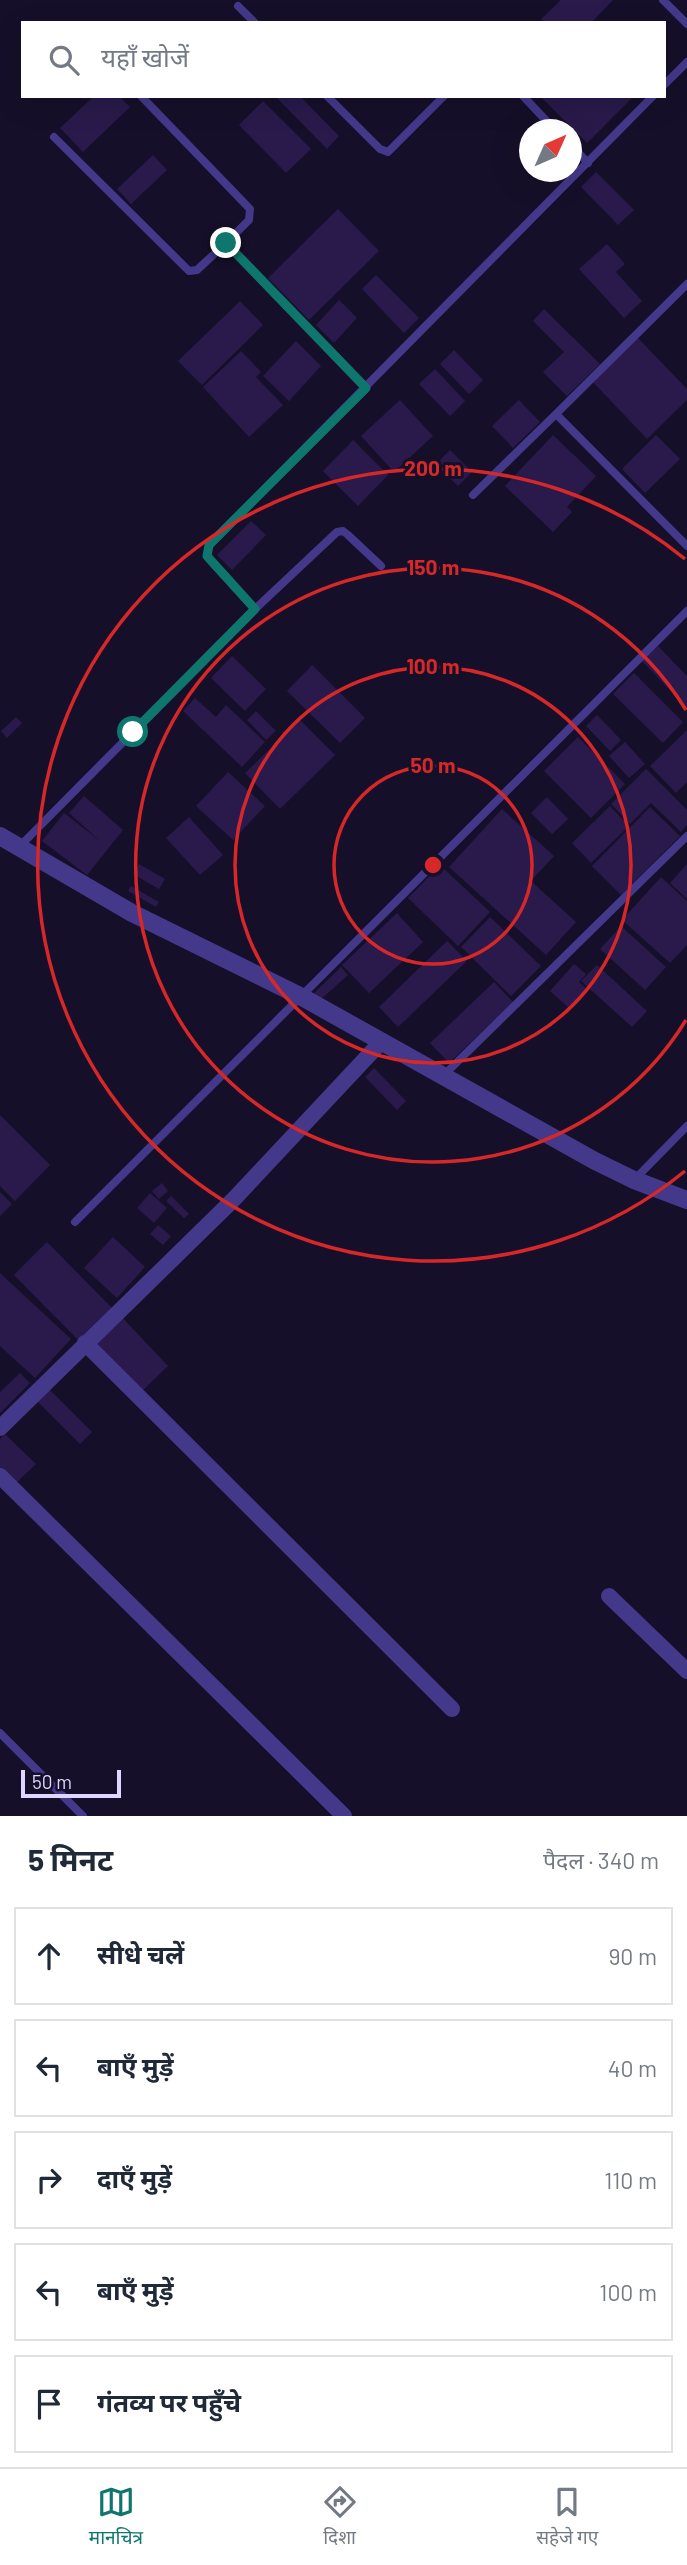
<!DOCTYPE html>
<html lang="hi">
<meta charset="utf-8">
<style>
:root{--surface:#fff;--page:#f2f2f3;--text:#1f2937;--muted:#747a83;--line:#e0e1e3;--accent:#0f766e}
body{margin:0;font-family:Barlow,"Noto Sans Devanagari",sans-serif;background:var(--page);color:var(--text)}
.compass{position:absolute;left:519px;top:119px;width:63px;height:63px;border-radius:50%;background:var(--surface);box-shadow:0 7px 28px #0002;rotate:45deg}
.scale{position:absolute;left:21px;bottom:18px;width:100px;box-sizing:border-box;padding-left:7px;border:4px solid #dfd7ff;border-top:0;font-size:19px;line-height:24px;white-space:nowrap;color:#dfd7ff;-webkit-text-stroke:5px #160f29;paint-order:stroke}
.stop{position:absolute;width:21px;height:21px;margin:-16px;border:5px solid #0f766e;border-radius:50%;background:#fff}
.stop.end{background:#0f766e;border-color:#fff;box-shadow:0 2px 7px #0008}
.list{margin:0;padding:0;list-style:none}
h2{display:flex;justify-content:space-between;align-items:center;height:91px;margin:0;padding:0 28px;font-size:30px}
h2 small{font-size:23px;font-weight:400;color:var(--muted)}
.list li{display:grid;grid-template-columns:46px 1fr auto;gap:21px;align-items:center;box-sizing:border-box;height:98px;margin:0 14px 14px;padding:0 14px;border:2px solid var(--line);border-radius:0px}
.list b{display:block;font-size:26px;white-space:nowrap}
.list em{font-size:23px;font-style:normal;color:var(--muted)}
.icon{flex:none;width:38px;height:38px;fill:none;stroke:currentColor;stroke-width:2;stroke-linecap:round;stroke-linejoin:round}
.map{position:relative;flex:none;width:687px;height:1816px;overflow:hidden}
.search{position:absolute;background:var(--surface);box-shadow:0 7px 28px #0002;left:21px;right:21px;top:21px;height:77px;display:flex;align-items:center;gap:18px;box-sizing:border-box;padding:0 24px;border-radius:0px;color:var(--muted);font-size:26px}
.sheet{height:651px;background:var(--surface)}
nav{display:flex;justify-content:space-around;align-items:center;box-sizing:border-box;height:98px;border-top:2px solid var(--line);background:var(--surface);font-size:19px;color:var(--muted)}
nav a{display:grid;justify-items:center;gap:4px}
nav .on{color:var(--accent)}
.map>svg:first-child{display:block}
</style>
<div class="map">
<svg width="687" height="1816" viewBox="0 0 687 1816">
<rect width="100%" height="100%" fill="#160f29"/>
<!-- building -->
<path fill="#291a4b" d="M561 0H613L591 23H545L541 19Z
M94 96H119L130 107 83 152 60 128Z
M275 96H300L339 136 327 149Z
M540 96H634L587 143Z
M263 101 311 149 286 173 239 125Z
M153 155 167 170 131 204 117 189Z
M596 172 634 210 618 225 581 187Z
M338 209 379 251 309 320 268 278Z
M607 244 625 264 616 272 642 301 624 318 579 269Z
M376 275 419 318 404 333 362 289Z
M339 300 357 318 334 343 316 325Z
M240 301 263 325 202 385 178 361Z
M544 309 600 364 567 396 543 372 564 352 533 321Z
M637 337 687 389V400L647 439 592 381Z
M296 341 321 366 289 401 263 376Z
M454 350 483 380 469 394 440 364Z
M241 351 261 372 256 377 283 405 249 437 203 387Z
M435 369 465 401 450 416 419 384Z
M400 400 433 436 394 472 361 436Z
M519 400 540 422 513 448 492 426Z
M553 435 596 476 567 507 572 512 553 532 505 486Z
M656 435 680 459 645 493 622 469Z
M353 440 388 475 358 506 323 471Z
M450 450 472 472 458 486 436 464Z
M251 521 266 535 232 570 217 555Z
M658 646 687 676V708L642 661Z
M232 656 266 689 245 711 211 678Z
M312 665 365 718 340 743 287 691Z
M634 673 683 722 663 743 613 694Z
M195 698 216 717 226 705 265 742 242 767 183 711Z
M256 711 276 731 266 740 247 720Z
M597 715 621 740 610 751 586 726Z
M16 717 22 723 7 738 1 731Z
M300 720 335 755 280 809 245 773Z
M687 730V782L676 793 650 766Z
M578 737 625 784 591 818 544 771Z
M625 742 645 764 629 778 609 756Z
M646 769 687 810V825L681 832 651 803 630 824 611 804Z
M228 772 265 806 233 840 196 806Z
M84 796 123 830 87 875 42 841 64 813 100 841 69 813Z
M547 797 568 819 552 834 531 813Z
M610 806 629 826 591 863 572 843Z
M650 807 680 836 621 895 592 866Z
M502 809 554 856 531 881 576 922 546 955 449 867Z
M189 817 223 855 200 875 166 838Z
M139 864 165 879 159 889 133 874Z
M687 864V899L670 883Z
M440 865 490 912 458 946 408 898Z
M661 877 687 901V945L670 963 622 920Z
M131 886 159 902 156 907 128 891Z
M397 913 423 942 369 993 342 965Z
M490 917 541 966 511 996 461 947Z
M621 926 666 967 645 990 600 949Z
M447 941 467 961 398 1027 379 1007Z
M574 964 586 974 579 982 587 989 569 1008 550 991Z
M597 965 647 1011 632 1027 581 981Z
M341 967 348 975 319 1001 313 994Z
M494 982 513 1002 449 1063 430 1043Z
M374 1068 406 1101 397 1110 365 1077Z
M0 1115 50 1165 15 1201 0 1186Z
M162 1183 168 1191 159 1199 152 1191Z
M0 1192 12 1204 0 1216Z
M150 1193 167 1208 154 1223 137 1208Z
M171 1196 189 1214 184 1218 166 1201Z
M158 1225 171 1236 163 1245 150 1234Z
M113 1237 145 1267 117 1298 84 1268Z
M47 1242 114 1310 81 1343 14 1275Z
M0 1273 71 1339 35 1378 0 1346Z
M120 1315 168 1366 139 1394 90 1343Z
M20 1373 30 1383 0 1413V1392Z
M49 1389 92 1432 80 1444 37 1401Z
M5 1434 36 1464 15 1484 0 1470V1439Z"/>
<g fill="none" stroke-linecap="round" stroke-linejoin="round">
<!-- service -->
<path stroke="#43388a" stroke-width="8" d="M663 0 687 24
M238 6 255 23
M664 85 687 62
M141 96 250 209 249 220 226 243 366 388
M327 96 380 149 388 152 444 96
M523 96 555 130
M54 137 189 271 197 270 226 243
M572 146 588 163
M687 284 556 414 687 546
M473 495 556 414
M255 609 337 532 343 531 348 535 381 566
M19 847 255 609 211 561 207 556 209 545 653 96
M443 1076 687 836
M635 1179 687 1126
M75 1222 687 611
M0 1733 83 1816"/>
<!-- minor -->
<path stroke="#43388a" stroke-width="16" d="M85 1343 452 1709
M0 1428 234 1199 382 1041
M0 1476 344 1816
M609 1596 687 1671"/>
<!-- tertiary -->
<path stroke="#43388a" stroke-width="18" d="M0 836 132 913 302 997 595 1161 634 1180 687 1200"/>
</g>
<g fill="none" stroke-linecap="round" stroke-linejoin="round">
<!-- route -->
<path stroke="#0f766e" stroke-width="9" d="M133 732 255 609 207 556 209 545 366 388 226 243"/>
</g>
<!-- distance rings -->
<g fill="none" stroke="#d62828" stroke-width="3.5">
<circle cx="433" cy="865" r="99"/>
<circle cx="433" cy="865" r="198"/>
<path d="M686 1020A297 297 0 1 1 686 710"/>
<path d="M685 1171A396 396 0 1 1 685 559"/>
</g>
<circle cx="433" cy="865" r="10" fill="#d62828" stroke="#160f29" stroke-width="3.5"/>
<g font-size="21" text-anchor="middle" font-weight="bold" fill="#d62828" stroke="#160f29" stroke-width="6" stroke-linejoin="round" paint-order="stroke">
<text x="433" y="476">200 m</text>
<text x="433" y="575">150 m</text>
<text x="433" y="674">100 m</text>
<text x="433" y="773">50 m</text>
</g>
</svg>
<svg class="compass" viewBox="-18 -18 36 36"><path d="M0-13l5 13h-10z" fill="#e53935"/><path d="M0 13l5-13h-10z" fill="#747a83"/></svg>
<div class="scale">50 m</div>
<div class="stop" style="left:133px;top:732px"></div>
<div class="stop end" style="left:226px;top:243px"></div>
<div class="search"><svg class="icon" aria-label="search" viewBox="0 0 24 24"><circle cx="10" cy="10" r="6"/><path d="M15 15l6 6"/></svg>यहाँ खोजें</div>
</div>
<section class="sheet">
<h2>5 मिनट<small>पैदल · 340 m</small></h2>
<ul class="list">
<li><svg class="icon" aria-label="ahead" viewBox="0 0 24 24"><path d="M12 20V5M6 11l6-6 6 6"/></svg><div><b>सीधे चलें</b></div><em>90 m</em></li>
<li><svg class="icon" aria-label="left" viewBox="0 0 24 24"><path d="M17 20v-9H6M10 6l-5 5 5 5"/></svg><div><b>बाएँ मुड़ें</b></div><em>40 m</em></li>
<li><svg class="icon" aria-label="right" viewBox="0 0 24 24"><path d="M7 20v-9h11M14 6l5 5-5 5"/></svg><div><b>दाएँ मुड़ें</b></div><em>110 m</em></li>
<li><svg class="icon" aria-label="left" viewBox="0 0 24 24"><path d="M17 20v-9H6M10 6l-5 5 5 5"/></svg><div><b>बाएँ मुड़ें</b></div><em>100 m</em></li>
<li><svg class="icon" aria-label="arrive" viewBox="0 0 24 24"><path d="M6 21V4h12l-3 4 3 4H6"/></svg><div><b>गंतव्य पर पहुँचे</b></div></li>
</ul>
</section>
<nav>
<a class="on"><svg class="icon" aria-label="map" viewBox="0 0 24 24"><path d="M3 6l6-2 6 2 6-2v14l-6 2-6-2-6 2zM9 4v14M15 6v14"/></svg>मानचित्र</a>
<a><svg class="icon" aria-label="directions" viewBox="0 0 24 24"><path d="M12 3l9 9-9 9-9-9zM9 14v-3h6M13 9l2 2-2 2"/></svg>दिशा</a>
<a><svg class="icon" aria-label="saved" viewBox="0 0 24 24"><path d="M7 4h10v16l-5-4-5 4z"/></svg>सहेजे गए</a>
</nav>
